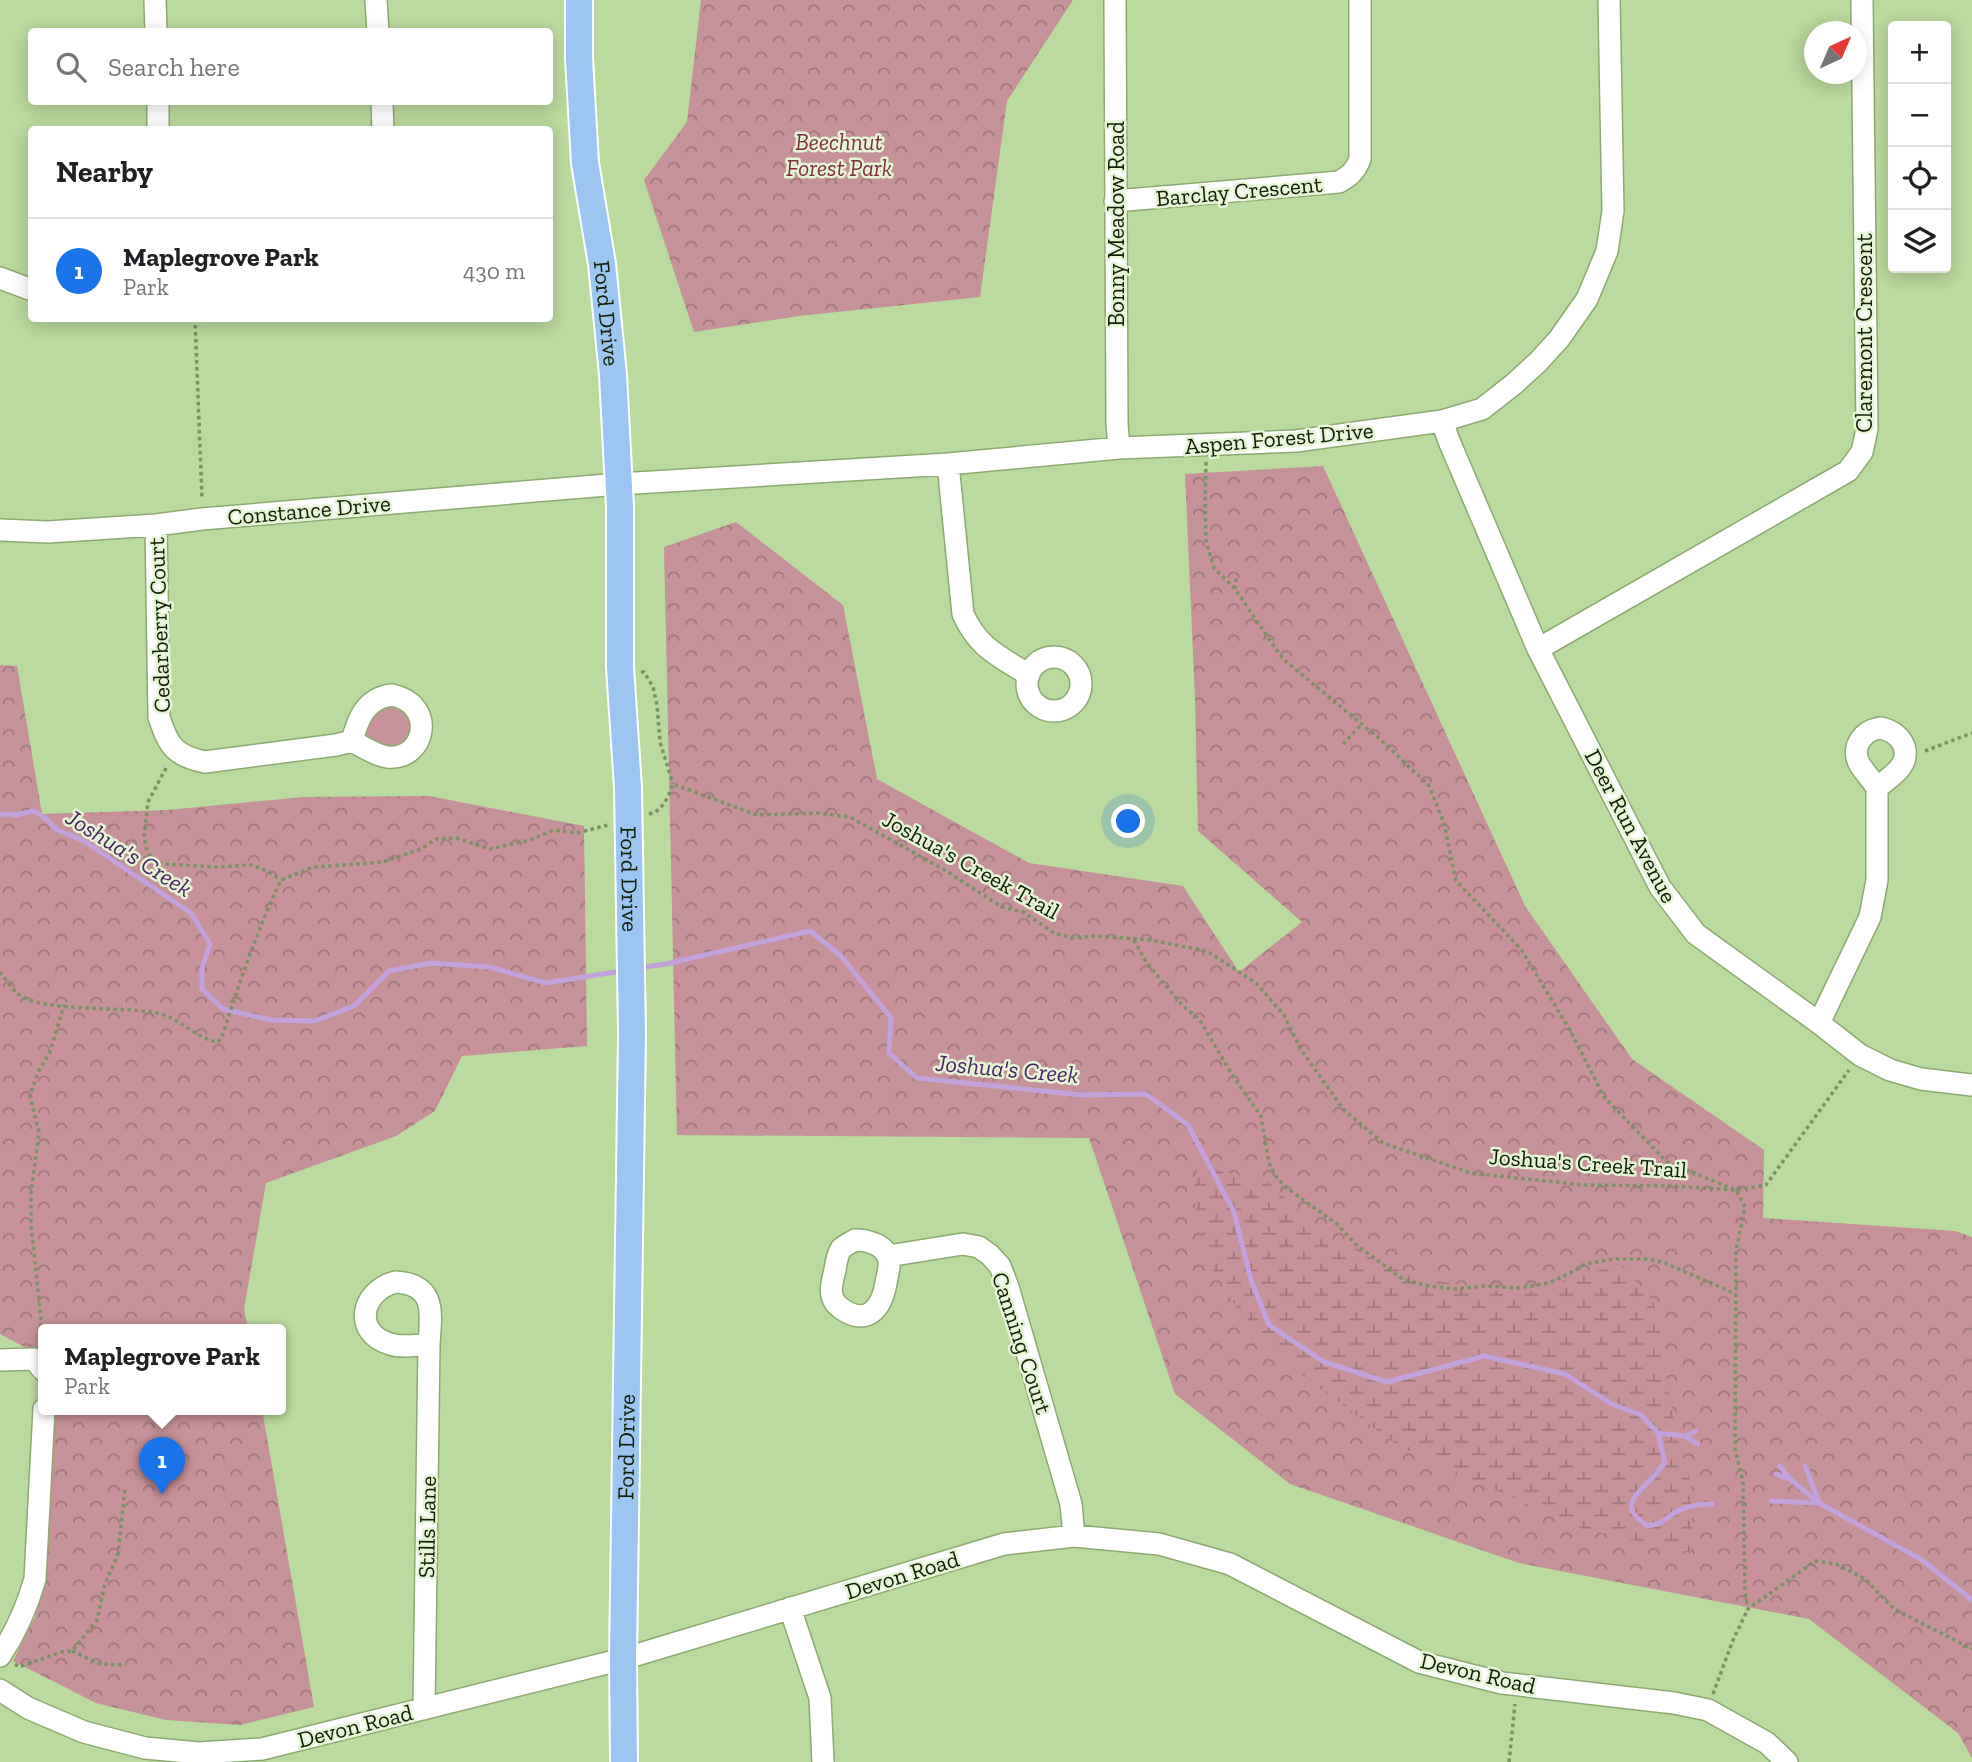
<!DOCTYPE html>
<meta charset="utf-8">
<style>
:root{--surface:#fff;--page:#f6f6f6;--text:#202124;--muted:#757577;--line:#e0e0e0;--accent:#1a73e8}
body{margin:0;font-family:"Zilla Slab",serif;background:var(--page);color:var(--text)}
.controls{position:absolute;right:21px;top:21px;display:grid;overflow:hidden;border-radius:7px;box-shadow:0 4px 18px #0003}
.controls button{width:63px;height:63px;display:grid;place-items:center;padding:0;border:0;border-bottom:2px solid var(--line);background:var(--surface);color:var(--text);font:35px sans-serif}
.compass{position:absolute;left:1804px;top:21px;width:63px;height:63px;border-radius:50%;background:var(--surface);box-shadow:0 4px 18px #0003;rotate:44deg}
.you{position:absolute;left:1129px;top:822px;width:24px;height:24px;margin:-18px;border:5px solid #fff;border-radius:50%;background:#1a73e8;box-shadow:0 0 0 10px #1a73e833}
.badge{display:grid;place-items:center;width:46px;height:46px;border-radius:50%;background:var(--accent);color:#fff;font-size:23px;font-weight:700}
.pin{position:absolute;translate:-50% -58px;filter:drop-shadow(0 2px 4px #0008)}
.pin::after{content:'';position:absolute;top:37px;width:24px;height:21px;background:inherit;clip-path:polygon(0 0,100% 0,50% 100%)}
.popup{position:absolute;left:38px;top:1324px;width:248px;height:91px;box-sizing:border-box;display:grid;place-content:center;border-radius:7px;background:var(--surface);filter:drop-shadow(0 2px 5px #0005);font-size:23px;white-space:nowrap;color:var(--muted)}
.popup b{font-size:26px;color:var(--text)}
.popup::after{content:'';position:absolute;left:50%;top:100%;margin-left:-14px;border:14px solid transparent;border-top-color:var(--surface)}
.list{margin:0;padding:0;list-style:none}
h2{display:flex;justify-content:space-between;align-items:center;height:91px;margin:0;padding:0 28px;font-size:30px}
h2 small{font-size:23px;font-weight:400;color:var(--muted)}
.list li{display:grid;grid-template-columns:46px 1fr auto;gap:21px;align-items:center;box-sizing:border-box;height:105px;padding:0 28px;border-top:2px solid var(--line)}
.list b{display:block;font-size:26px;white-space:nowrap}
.list p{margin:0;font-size:23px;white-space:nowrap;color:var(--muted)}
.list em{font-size:23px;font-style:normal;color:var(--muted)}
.icon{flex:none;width:38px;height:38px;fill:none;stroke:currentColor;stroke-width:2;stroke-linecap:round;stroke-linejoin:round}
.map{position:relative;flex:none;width:1972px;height:1762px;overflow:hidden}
.search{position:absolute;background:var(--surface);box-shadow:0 4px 18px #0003;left:28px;top:28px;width:525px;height:77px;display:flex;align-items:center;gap:18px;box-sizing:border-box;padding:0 24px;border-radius:7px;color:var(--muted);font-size:26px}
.panel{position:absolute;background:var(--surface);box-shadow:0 4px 18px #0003;left:28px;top:126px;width:525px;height:196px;border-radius:7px}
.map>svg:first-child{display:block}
</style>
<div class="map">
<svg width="1972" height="1762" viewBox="0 0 1972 1762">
<defs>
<pattern id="forest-crowns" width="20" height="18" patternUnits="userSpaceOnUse" patternTransform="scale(1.75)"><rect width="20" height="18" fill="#c69198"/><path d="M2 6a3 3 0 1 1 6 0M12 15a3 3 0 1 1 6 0" fill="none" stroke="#9f767a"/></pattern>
<pattern id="wetland-marsh" width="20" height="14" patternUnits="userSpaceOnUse" patternTransform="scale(1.75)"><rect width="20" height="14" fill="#c69198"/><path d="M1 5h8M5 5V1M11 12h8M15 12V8" fill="none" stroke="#9f767a"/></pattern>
</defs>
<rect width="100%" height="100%" fill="#bbda9d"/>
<!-- grass -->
<path fill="#c69198" d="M385 707C420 706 416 752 385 747 379 746 371 740 365 737L364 734 374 714Z"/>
<!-- forest -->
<path fill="url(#forest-crowns)" d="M701 0H1073L1007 101 980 297 799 316 694 332 644 180 687 122Z
M1323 466 1525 906 1632 1059 1764 1150 1763 1218 1955 1231 1972 1237V1758L1958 1733 1809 1619 1519 1563 1290 1484 1175 1394 1089 1138 677 1135 664 547 736 522 843 605 877 779 1029 863 1183 886 1239 972 1302 922 1198 831 1195 698 1185 474Z
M0 665 17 666 42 814 167 810 303 797 429 796 584 826 587 1046 462 1056 435 1111 396 1136 266 1183 244 1309 248 1329H43V1357L0 1334Z
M55 1409H262L314 1707 240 1725 166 1720 96 1703 13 1661 35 1617Z"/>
<!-- wetland -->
<path fill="url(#wetland-marsh)" d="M1198 1166 1268 1182 1331 1239 1415 1277 1520 1295 1620 1264 1654 1303 1675 1427 1692 1488 1691 1553 1583 1529 1400 1447 1301 1374 1237 1308 1209 1263 1193 1194Z"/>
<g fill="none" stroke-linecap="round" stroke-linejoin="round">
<!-- stream -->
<path stroke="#c2a1dc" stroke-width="5" d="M0 814 16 815 34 811 45 818 57 830 84 841 191 913 210 944 202 968V989L223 1009 271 1020 315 1021 354 1006 389 971 431 963 490 967 545 983 622 971
M638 968 666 964 810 931 841 956 891 1018 889 1053 917 1078 1083 1095 1146 1094 1188 1125 1234 1212 1251 1280 1269 1325 1324 1362 1387 1382 1484 1356 1565 1374 1612 1404 1641 1415 1658 1433 1665 1463C1659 1469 1655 1476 1649 1481 1631 1500 1621 1509 1648 1526 1665 1523 1665 1518 1678 1511 1689 1505 1700 1504 1712 1504
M1658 1433 1685 1436 1696 1431
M1685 1436 1698 1444
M1780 1466 1790 1479 1819 1503
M1805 1466 1819 1502
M1776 1474 1789 1479
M1771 1501 1819 1503 1922 1560 1972 1600"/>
<!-- minor casing -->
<g stroke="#8caa6f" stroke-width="24">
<path id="minor" d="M155 0 156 32
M376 0 378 32
M1115 0 1117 424 1119 448
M158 102V130
M382 102 383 130
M1115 201 1339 182C1350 176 1356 170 1360 159V0
M0 278 32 290
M1442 421 1449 441 1538 649 1660 887 1696 934 1819 1023 1860 1055 1890 1070 1921 1079 1972 1085
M948 464 963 614C978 648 999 656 1029 675
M156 525 159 717C168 746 175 756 205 762L336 745 352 741
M0 530 48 532 156 525 202 519 619 484 948 464 1119 448 1296 441 1442 421 1482 409 1514 384 1538 362 1559 339 1587 299 1607 251 1613 211 1609 0
M1538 649 1848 471 1862 452 1867 429 1862 0
M1027 684a27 27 0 1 1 54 0a27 27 0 1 1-54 0Z
M392 695C437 704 426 761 387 757 375 755 363 747 352 741 358 718 366 698 392 695Z
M1880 728C1900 731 1914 752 1899 769 1893 776 1884 782 1877 788 1872 780 1865 773 1860 765 1850 748 1862 731 1880 728Z
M1819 1023 1870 917 1877 880V788
M855 1240C868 1240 887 1245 889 1261 890 1268 887 1276 886 1283 882 1307 868 1327 842 1309 827 1299 831 1285 835 1270 836 1263 837 1255 841 1249 845 1245 850 1243 855 1240Z
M888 1256 963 1244 979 1247 990 1255 1000 1266 1008 1287 1071 1504 1074 1536
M395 1282C437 1284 431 1314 429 1344 416 1345 402 1348 390 1344 353 1333 360 1292 395 1282Z
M0 1360 34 1359 43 1370
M790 1608 820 1698 823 1762
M0 1656C16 1632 27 1607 35 1579L44 1409
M0 1690 28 1708 84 1732 145 1748 199 1753 262 1749 623 1659 1004 1544 1074 1536 1159 1544 1230 1564 1419 1662 1502 1683 1674 1703 1708 1710 1767 1743 1787 1762
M424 1709 429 1344"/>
</g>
<!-- major casing -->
<g stroke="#fff" stroke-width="30">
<g id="major">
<path id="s1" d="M579 0V58L585 163 602 264 613 375 620 507V667L628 788"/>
<path id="s2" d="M624 1762 623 1659 632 1034"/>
</g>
</g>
<!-- path -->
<path stroke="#7a9163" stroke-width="3.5" stroke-dasharray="3.5 3.5" stroke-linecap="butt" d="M195 318 202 499
M1206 462 1205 501 1206 541 1214 568 1235 589 1283 659 1381 740 1429 786 1444 823 1456 881 1521 949 1571 1032 1604 1097 1667 1162 1736 1190 1766 1185 1849 1070
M1235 589 1237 575
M641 672H644L653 687 657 705 660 742 673 784
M1343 744 1362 724
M1925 751 1972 733
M166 768 148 802 144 837 147 851 154 861 164 864 217 867 252 865 267 871 281 880
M649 814C663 811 668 797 673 784L757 815 817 813 850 817 943 869 1002 907 1023 912 1054 933 1073 938 1095 936 1150 940 1207 951 1256 983 1284 1015 1300 1048 1343 1109 1383 1143 1471 1173 1583 1185 1672 1186 1736 1190 1745 1207 1736 1251 1735 1449 1743 1482 1745 1592 1748 1609 1815 1561 1836 1564 1865 1579 1894 1609 1972 1649
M1134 940 1146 962 1183 1006 1199 1019 1234 1078 1261 1116 1269 1163 1277 1178 1288 1189 1337 1224 1354 1243 1404 1280 1429 1286 1454 1289 1485 1286 1519 1288 1549 1283 1572 1272 1585 1264 1613 1259H1648L1665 1263 1736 1294
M0 972C5 978 11 987 17 993 41 1014 127 1005 161 1014 182 1020 197 1039 218 1042L222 1037C239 984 257 930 281 880L313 867 383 862 421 849 436 839 456 838 490 849 530 840 553 830 577 833 608 825
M40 1341 41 1319 31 1225V1193L39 1132 30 1096 38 1072 50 1052 64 1005
M72 1651 100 1664 126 1665
M15 1664 19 1667 61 1652 72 1651 97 1620 105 1584 118 1554 125 1489
M1713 1694 1733 1640 1748 1609
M1509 1762 1515 1704"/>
<!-- minor -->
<use href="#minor" stroke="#fff" stroke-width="21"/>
<!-- major -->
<use href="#major" stroke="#9ac6f1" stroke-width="26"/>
<!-- major-bridge casing -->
<g stroke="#fff" stroke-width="30" stroke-linecap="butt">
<g id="major-bridge">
<path id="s3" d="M628 788 632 1034"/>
</g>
</g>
<!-- major-bridge -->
<use href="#major-bridge" stroke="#9ac6f1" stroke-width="26"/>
</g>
<g text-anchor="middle" stroke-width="5" stroke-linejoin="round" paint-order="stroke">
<!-- park labels -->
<g font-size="23" font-style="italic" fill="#812b3f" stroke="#e5f5d6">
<text x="839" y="150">Beechnut<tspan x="839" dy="26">Forest Park</tspan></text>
</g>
<!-- street labels -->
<g font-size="23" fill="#121d06" stroke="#e5f5d6">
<text transform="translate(1239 191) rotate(-5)" y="8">Barclay Crescent</text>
<text transform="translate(1116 224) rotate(-90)" y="8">Bonny Meadow Road</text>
<text dy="8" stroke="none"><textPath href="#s1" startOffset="315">Ford Drive</textPath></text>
<text transform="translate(1864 333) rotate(-90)" y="8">Claremont Crescent</text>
<text transform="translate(1279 438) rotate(-5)" y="8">Aspen Forest Drive</text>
<text transform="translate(309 510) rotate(-5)" y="8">Constance Drive</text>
<text transform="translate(159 625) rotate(-92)" y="8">Cedarberry Court</text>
<text transform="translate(1631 826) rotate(62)" y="8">Deer Run Avenue</text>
<text transform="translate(971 865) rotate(29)" y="8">Joshua's Creek Trail</text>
<text dy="8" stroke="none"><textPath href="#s3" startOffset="91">Ford Drive</textPath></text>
<text transform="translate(1588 1163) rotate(4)" y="8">Joshua's Creek Trail</text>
<text transform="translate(1022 1343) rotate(72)" y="8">Canning Court</text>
<text dy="8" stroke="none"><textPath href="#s2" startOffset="315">Ford Drive</textPath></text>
<text transform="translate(427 1527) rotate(-89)" y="8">Stills Lane</text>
<text transform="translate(902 1575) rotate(-17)" y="8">Devon Road</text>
<text transform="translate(1478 1673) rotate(13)" y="8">Devon Road</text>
<text transform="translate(355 1726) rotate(-14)" y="8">Devon Road</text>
</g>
<!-- water labels -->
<g font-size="24" font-style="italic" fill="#4c2166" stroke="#e5f5d6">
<text transform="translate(129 853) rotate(32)" y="8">Joshua's Creek</text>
<text transform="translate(1007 1069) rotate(5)" y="8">Joshua's Creek</text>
</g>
</g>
</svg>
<div class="controls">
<button>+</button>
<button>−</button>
<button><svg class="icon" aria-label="locate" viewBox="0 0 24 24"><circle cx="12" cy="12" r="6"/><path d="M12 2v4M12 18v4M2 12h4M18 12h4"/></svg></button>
<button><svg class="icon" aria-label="layers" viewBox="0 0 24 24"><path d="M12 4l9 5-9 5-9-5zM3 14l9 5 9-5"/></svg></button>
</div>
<svg class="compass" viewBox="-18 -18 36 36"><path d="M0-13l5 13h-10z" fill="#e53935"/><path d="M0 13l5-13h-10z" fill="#757577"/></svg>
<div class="you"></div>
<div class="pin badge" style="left:162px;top:1495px">1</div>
<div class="popup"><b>Maplegrove Park</b>Park</div>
<div class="search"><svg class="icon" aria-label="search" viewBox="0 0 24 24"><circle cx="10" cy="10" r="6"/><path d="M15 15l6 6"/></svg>Search here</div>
<section class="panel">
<h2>Nearby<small></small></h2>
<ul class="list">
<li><span class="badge">1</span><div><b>Maplegrove Park</b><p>Park</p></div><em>430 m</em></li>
</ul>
</section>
</div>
